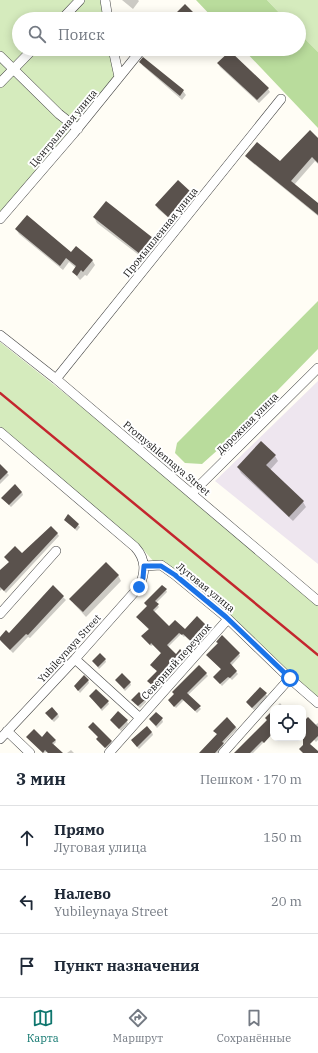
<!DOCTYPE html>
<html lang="ru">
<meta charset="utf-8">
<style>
:root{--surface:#fff;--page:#f2f2f3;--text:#1f2937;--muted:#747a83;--line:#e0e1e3;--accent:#0f766e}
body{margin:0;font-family:"IBM Plex Serif",serif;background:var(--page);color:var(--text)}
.controls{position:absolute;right:12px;bottom:12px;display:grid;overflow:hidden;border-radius:8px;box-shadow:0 2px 10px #0003}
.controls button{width:36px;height:36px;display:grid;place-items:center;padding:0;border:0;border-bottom:1px solid var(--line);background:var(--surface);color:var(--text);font:20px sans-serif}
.stop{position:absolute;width:12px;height:12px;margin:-9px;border:3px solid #1a73e8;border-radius:50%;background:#fff}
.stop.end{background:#1a73e8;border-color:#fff;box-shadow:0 1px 4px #0008}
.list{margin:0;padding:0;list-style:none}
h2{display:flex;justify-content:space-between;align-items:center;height:52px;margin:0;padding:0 16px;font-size:17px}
h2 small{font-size:13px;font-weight:400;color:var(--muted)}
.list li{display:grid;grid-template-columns:26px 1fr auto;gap:12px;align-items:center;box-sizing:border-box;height:64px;padding:0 16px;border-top:1px solid var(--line)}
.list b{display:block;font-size:15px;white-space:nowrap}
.list p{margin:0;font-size:13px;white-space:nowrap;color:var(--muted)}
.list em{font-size:13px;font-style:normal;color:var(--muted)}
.icon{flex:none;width:22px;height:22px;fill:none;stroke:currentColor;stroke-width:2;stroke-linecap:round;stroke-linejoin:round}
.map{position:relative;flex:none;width:318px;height:753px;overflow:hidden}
.search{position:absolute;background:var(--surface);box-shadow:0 2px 10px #0003;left:12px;right:12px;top:12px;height:44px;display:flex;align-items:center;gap:10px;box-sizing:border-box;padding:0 14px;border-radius:22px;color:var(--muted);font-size:15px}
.sheet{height:244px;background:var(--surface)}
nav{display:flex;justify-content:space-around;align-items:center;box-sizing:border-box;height:56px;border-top:1px solid var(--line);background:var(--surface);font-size:11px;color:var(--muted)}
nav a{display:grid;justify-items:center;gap:2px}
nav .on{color:var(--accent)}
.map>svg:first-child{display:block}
</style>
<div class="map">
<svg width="318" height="753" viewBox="0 0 318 753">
<rect width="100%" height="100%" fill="#fffdf5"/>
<!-- industrial -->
<path fill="#eee6ef" d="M318 381V564L215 481Z"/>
<!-- green -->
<path fill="#d5ebbd" d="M0 0H104L107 19H19V49H112L116 75 0 214Z
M267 0H318V52L299 33V19H285Z
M0 342 136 450 318 605V698L155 563 139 545 0 427Z"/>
<!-- forest -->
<path fill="#b9dc9c" d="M196 0H267L285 19H214Z
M299 33 318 52V128L243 49H299Z
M318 301V349L230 439 202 464 185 463 175 453 177 443Z"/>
<!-- shadow -->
<path fill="#0003" d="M122 0H138L139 1 133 9Z
M140 62 183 91 186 95 182 100 143 66Z
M218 63 268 89 270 92 259 103 220 67Z
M318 139V164L315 161 294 185 318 205V216L249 160 246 156 281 162Z
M190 192 193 197 171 220 158 209 156 205Z
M94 217 152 239 155 244 144 259 97 223Z
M16 229 71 253 92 260 95 265 87 276 85 275 80 280 73 272 76 268 69 262 63 270 19 234Z
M275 456 278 461 270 470 303 502 306 507 293 521 241 473 238 467Z
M0 466 9 475 0 484Z
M22 492 23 495 11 507 4 500Z
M68 516 80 527 77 531 65 520Z
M57 533 59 536 6 593 2 589 0 591V572Z
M118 575 121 581 86 617 74 604 71 599Z
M53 587 66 600 30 638 28 637 13 653 2 642 0 638 9 634Z
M166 590 167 592 156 603 159 607 154 612 169 628 185 630 197 617 209 630 195 646 185 636 184 637 181 634 168 647 176 655H185L186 657 156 690 150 683 157 671 152 667 162 654 153 645 151 646 144 639 149 630 137 617Z
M217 642 239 654 240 656 231 666 238 674 232 680 230 678 222 686 214 677 222 670 209 657 218 644Z
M105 659 106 662 99 669 93 661Z
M199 666 208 676 188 695 201 709 197 713 184 700 176 708 169 700Z
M88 680 89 683 80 693 75 686Z
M116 680 130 682 131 685 125 691Z
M260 688 268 697 254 710 247 703Z
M145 699 146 702 140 708 134 703Z
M94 701 108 702 109 704 102 711Z
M280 703 284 708H275Z
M273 710V733L253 753H237L267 721 266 718Z
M58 714 59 717 54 722 48 716Z
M162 719 163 722 157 728 150 720Z
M127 721 128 724 121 731 113 722Z
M303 723 315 725 318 723V740L316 742 303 728Z
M236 727 237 729 223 744 224 746 218 753H201L218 735 214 731Z
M152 732 153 735 139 749 132 741Z
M42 738 55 740 56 742 53 745 61 753H48L47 752 43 753 29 739Z
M97 740 111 742 112 744 107 749Z
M71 750 74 753H67Z"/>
<!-- building -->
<path fill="#5a524d" d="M185 4 200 19H177L174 15Z
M230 51 269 88 257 100 217 63Z
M143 57 184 90 180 96 139 62Z
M310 130 318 138V163L312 157 291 181 318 203V215L245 156 257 142 280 161Z
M178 180 191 192 168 217 155 205Z
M106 201 153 238 140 254 93 217Z
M27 215 71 252 76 246 93 260 83 272 81 270 77 276 72 272 76 266 66 258 60 266 15 229Z
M261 441 276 455 266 465 304 501 289 517 237 467Z
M0 464 8 472 0 480Z
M15 484 22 492 9 505 1 498Z
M68 514 79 524 75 529 64 520Z
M51 526 58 533 4 591 0 587V570L9 562 4 557 15 546 22 553Z
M106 562 119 575 83 612 69 599Z
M53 585 64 596 28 635 26 634 10 650 0 640V637L6 630 9 633Z
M162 585 167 589 155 601 159 604 153 610 169 626 175 620 185 629 197 616 208 627 194 644 183 634 182 635 179 633 167 645 176 654 180 649 186 655 155 688 147 681 157 671 150 665 161 653 151 643 150 645 141 636 149 629 136 617 147 606 144 603Z
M222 635 240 653 230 663 237 671 230 678 228 677 220 684 213 677 221 669 206 655 218 643 216 642Z
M100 653 106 659 98 667 92 661Z
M199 665 207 673 187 693 201 706 195 711 182 699 174 707 168 700 174 694 172 692Z
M122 673 131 682 124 689 115 680Z
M84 675 89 680 78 691 74 686Z
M260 687 267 693 252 708 246 702Z
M96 689 109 701 101 709 89 696Z
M139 692 146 699 138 706 131 700Z
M52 707 58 714 52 720 45 713Z
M273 710V733L264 743 262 741 250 753H234L267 720 265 718Z
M118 711 128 720 119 729 110 720Z
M156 712 163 718 156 726 149 719Z
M227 717 236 727 222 742 224 743 215 753H199L217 734 213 731Z
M308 717 318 727V736L310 744 318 751V753H303L299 749 303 745V722Z
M93 722 112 741 105 748 96 739 98 737 88 727Z
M147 726 152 732 137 747 131 740Z
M34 729 42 737 47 731 56 740 52 743 63 753H48L45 750 43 753 26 737Z"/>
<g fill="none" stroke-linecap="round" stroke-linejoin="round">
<!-- minor casing -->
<g stroke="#444" stroke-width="10">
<path id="minor" d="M105 0 108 19
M62 19 80 0
M113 49 119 77
M0 56 59 114 78 129
M0 83 33 49
M0 219 74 133 142 49
M0 335 56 379 318 601
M56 379 281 99
M0 432 135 547C146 559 146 572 139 587L75 659 0 739
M192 493 318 368
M144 566 161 565 175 575 226 617 288 677 318 703
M0 614 56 551
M75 659 140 718
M7 731 30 753
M109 753 228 619
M223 753 290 678"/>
</g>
<!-- minor -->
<use href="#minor" stroke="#fff" stroke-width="9"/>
<!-- rail -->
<path stroke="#c4262e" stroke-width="2.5" d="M0 393 318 655"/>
</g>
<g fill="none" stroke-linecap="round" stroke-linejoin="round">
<!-- route -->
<path stroke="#1a73e8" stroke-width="5" d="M139 587 143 578 144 566H161L175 575 226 617 290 678"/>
</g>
<g text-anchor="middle" stroke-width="4" stroke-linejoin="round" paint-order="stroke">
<!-- street labels -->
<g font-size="10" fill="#111" stroke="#fff">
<text transform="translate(63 128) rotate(-50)" y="4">Центральная улица</text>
<text transform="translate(160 232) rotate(-51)" y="4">Промышленная улица</text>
<text transform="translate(247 423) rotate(-45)" y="4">Дорожная улица</text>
<text transform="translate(167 458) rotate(40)" y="4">Promyshlennaya Street</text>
<text transform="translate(206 587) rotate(39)" y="4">Луговая улица</text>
<text transform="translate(69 648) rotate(-48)" y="4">Yubileynaya Street</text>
<text transform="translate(176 661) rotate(-48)" y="4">Северный переулок</text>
</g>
</g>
</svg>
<div class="controls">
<button><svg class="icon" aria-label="locate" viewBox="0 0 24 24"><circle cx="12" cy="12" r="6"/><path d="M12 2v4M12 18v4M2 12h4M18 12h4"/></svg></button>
</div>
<div class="stop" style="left:290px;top:678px"></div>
<div class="stop end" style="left:139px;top:587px"></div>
<div class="search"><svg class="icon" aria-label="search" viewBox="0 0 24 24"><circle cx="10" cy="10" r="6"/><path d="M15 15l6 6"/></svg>Поиск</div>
</div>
<section class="sheet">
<h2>3 мин<small>Пешком · 170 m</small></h2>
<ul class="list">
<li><svg class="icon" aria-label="ahead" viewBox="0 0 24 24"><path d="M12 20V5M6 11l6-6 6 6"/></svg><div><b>Прямо</b><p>Луговая улица</p></div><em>150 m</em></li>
<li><svg class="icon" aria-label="left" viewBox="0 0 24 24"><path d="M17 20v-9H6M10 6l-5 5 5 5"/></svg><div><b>Налево</b><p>Yubileynaya Street</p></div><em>20 m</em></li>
<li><svg class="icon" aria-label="arrive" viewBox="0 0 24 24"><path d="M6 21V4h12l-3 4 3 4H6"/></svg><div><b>Пункт назначения</b></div></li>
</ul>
</section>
<nav>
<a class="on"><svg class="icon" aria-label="map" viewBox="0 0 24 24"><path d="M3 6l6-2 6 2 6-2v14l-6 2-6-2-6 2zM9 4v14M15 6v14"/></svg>Карта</a>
<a><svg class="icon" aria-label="directions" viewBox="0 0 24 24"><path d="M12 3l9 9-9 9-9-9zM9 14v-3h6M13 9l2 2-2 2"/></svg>Маршрут</a>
<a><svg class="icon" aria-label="saved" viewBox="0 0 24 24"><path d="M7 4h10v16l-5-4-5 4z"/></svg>Сохранённые</a>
</nav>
